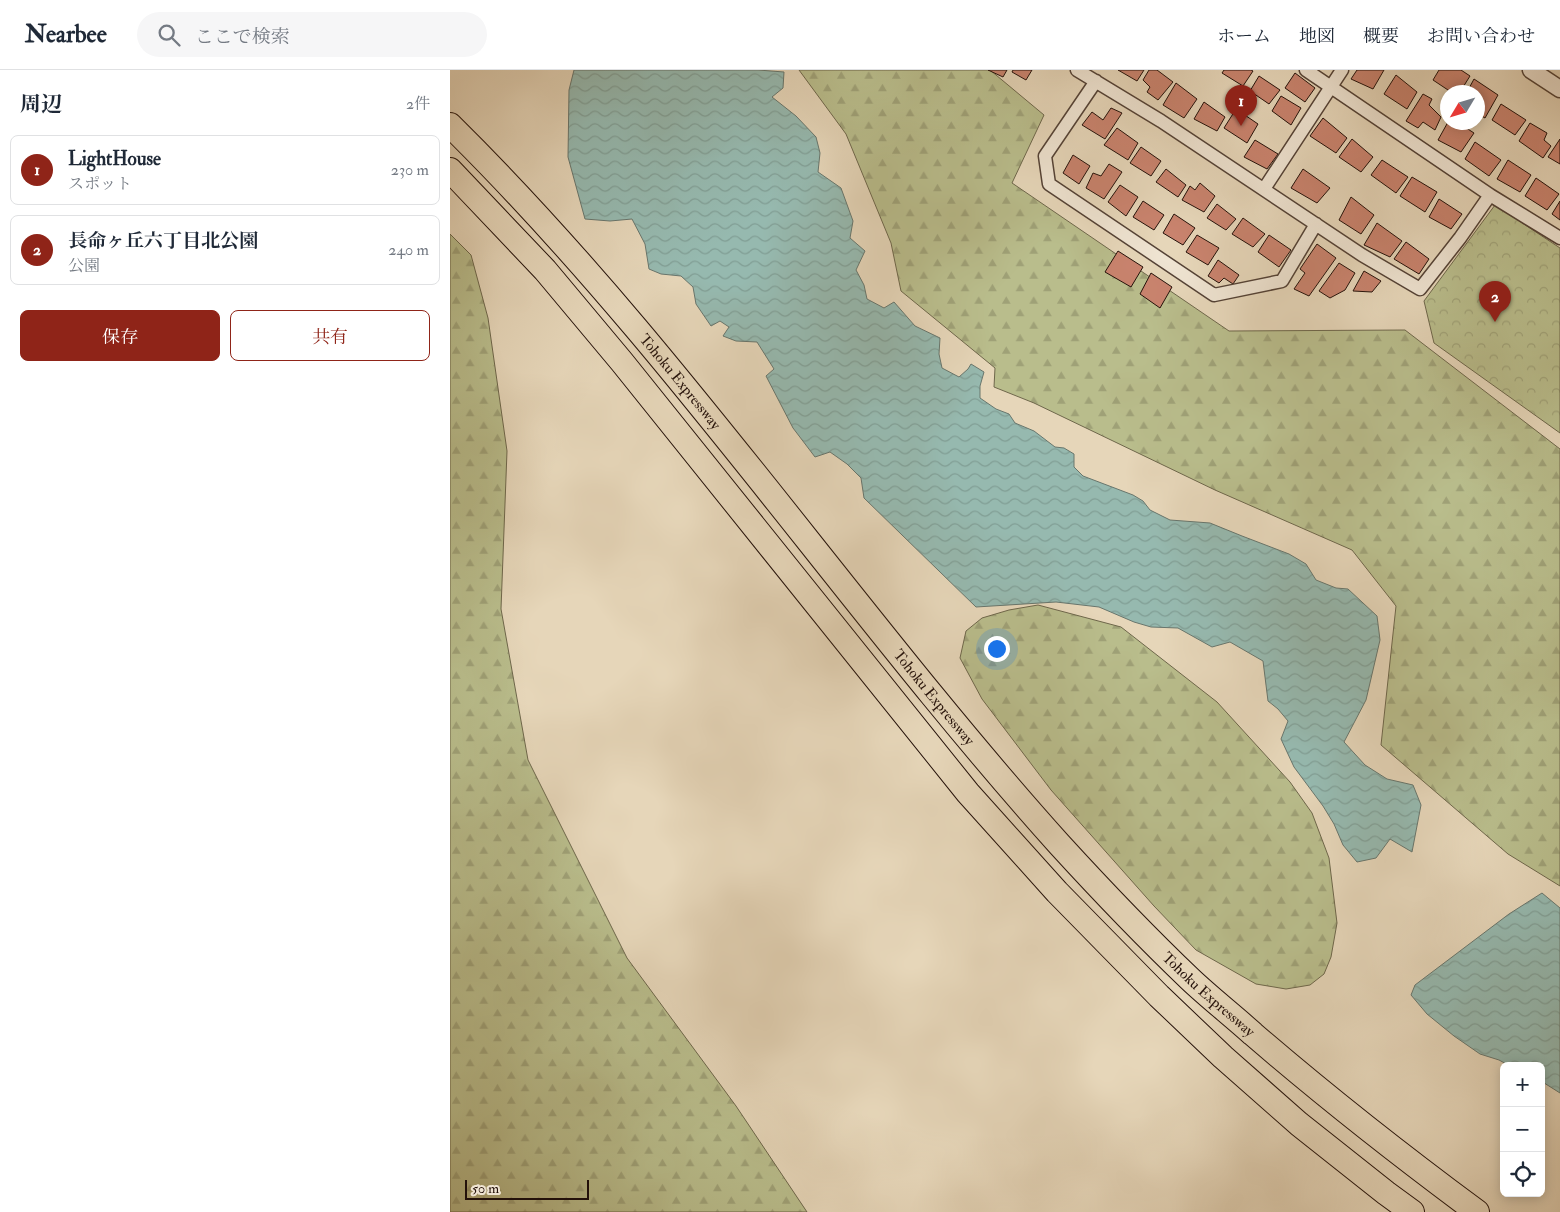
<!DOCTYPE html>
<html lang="ja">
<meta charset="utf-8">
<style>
:root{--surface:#fff;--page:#f6f6f7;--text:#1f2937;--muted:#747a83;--line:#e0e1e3;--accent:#8f2418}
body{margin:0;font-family:"IM FELL Double Pica","Noto Serif JP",serif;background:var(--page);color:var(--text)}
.controls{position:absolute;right:15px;bottom:15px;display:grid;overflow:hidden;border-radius:8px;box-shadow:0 2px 12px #0003}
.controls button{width:45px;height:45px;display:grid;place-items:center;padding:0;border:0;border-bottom:1px solid var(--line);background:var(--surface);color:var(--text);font:25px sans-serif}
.compass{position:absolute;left:990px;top:15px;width:45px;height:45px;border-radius:50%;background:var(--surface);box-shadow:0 2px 12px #0003;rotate:232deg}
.scale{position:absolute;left:15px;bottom:12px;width:124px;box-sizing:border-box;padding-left:5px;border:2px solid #24110a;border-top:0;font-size:14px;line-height:18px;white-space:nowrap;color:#24110a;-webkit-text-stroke:4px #efe4d2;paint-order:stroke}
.you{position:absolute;left:546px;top:578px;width:18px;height:18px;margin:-12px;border:4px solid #fff;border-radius:50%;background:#1a73e8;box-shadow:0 0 0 8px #1a73e833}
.badge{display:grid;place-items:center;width:32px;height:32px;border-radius:50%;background:var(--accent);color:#fff;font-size:16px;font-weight:700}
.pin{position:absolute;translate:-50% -41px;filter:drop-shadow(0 1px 2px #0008)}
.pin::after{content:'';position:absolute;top:26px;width:18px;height:15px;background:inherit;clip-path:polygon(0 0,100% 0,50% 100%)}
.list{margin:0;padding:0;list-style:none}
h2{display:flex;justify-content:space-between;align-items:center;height:65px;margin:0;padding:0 20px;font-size:21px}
h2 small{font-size:16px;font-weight:400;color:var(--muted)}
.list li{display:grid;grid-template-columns:32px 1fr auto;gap:15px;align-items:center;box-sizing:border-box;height:70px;margin:0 10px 10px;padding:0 10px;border:1px solid var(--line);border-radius:8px}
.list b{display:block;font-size:19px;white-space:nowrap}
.list p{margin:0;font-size:16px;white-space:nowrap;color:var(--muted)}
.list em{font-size:16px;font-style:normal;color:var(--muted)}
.actions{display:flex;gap:10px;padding:15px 20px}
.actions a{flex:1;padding:11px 0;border:1px solid var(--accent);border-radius:8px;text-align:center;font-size:18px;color:var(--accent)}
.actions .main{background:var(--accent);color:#fff}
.icon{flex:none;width:28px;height:28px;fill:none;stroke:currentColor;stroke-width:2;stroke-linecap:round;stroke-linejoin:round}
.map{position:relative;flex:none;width:1110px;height:1142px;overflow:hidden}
header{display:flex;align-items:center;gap:30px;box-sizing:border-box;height:70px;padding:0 25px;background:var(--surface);border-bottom:1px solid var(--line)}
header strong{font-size:24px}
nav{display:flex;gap:28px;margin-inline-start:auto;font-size:18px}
.search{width:350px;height:45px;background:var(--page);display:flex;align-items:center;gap:12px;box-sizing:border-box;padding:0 18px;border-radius:28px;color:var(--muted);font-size:19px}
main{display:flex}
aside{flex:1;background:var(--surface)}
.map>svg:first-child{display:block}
</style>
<header>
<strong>Nearbee</strong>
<div class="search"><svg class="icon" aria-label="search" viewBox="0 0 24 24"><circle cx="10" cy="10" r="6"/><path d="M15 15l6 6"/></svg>ここで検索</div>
<nav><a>ホーム</a><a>地図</a><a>概要</a><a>お問い合わせ</a></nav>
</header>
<main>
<aside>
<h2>周辺<small>2件</small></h2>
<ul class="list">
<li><span class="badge">1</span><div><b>LightHouse</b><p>スポット</p></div><em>230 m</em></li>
<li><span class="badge">2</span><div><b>長命ヶ丘六丁目北公園</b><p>公園</p></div><em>240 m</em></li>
</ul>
<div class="actions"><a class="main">保存</a><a>共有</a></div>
</aside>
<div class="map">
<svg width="1110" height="1142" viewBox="0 0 1110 1142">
<defs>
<pattern id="forest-firs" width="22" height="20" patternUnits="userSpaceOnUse" patternTransform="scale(1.25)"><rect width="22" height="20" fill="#b9bd8c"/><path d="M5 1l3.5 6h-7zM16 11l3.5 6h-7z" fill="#9fa177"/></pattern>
<pattern id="park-crowns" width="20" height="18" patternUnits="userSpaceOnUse" patternTransform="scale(1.25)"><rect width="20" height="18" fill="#b9bd8c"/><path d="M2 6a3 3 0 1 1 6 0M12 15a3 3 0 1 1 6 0" fill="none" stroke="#9fa177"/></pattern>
<pattern id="water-waves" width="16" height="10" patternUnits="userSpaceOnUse" patternTransform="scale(1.25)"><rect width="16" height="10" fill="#96b9af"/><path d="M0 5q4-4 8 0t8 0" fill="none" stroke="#819e95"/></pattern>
</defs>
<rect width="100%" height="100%" fill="#e6d6b9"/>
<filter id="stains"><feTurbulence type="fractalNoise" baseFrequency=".004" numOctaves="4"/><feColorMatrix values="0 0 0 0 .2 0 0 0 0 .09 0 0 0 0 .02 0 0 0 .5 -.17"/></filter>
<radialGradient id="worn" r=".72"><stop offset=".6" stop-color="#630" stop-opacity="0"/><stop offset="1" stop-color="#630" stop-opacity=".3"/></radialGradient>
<!-- forest -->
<path fill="url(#forest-firs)" stroke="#6e674b" d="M349 0H540L594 45 562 113 779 261 955 260 1110 379V816L1058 784 931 675 946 536 902 480 765 420 584 333 544 317 545 298 451 221 441 173 396 64Z
M0 164 21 185 38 248 57 381 51 539 78 690 177 888 286 1036 357 1142H0Z
M588 535 671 557 767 632 840 712 862 743 879 788 887 853 881 887 874 904 860 915 836 919 806 914 746 880 704 836 601 720 532 629 510 588 516 561 532 548 559 540Z"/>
<!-- park -->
<path fill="url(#park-crowns)" stroke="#6e674b" d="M1045 135 1110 178V363L984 273 974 231Z"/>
<!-- water -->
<path fill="url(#water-waves)" stroke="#68766d" d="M124 0H308L334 2 333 18 322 27 346 46 366 67 370 83 368 102 391 118 403 151 400 168 415 181 406 200 414 215 417 229 434 238 444 232 465 256 490 268 489 284 492 298 509 307 518 299 521 294 534 302 530 316V328L546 339 559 344 565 353 584 361 605 377 614 378 624 384V397L633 406 683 425 693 431 700 440 720 450 760 453 792 466 839 484 856 494 866 510 886 518 898 519 927 546 930 570 916 630 894 672 915 695 937 709 963 715 971 735 962 782 940 769 926 788 907 792 893 775 884 754 873 736 844 697 831 669 838 651 828 639 818 631 813 591 780 572 762 577 728 558 701 557 684 552 649 537 606 532 526 537 414 428 411 408 397 394 380 382 365 387 343 358 316 306 324 299 307 272 286 271 273 266 279 257 270 251 261 256 246 234 243 217 231 206 211 204 199 199 195 174 182 149 160 151 135 149 118 87 119 20Z
M1092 823 1110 838V1023L1091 1011V996H1060L1049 990 1030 984 1004 966 977 944 961 925 965 915 1059 844Z"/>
<!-- building -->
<path fill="#c9836e" stroke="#24110a" d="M538 0H557L553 7Z
M563 0H582L576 10 562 2Z
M668 0H694L687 11Z
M699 0H707L723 12 708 30 697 22 700 17 693 10Z
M774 0H801L803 1 793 16 772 3Z
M907 0H934L923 19 901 9Z
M989 0H1011L1020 6 1010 22H1001L983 10Z
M845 3 865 18 855 32 835 18Z
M946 5 967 22 957 39 934 24Z
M809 6 830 20 819 34 800 21Z
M1024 9 1048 25 1035 48 1028 44V22H1017Z
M726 13 747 29 734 48 713 35Z
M973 24 982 29 979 35 991 47 985 60 973 52 968 58 956 51Z
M831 26 851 38 841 55 822 41Z
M754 32 775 47 767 61 744 49Z
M1051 34 1076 50 1065 65 1042 50Z
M661 38 672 43 655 69 632 55 642 42 653 50Z
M786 39 808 54 797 73 774 58Z
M873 48 897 68 886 83 860 66Z
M998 52H1007L1024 63 1011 82 988 70Z
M1080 53 1097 63 1094 70 1101 76 1093 88 1069 71Z
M667 58 688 73 678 90 654 75Z
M902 69 923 87 911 102 889 87Z
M1110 69V94L1098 87Z
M805 70 828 84 817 99 794 87Z
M1025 72 1051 90 1039 106 1015 89Z
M691 77 711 91 701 106 680 93Z
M623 85 640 96 629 114 613 103Z
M932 90 958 107 946 123 921 105Z
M1058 90 1081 105 1070 122 1047 109Z
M659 94 672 102 654 129 636 118 643 103 651 106Z
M716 99 736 115 728 127 706 112Z
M853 99 880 118 867 133 841 118Z
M962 107 987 122 975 142 950 126Z
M1086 108 1109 124 1097 140 1075 126Z
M750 113 765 126 754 142 732 130 740 116 745 120Z
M670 115 688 127 676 146 658 132Z
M901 127 924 145 911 164 889 150Z
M989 129 1012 144 1001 159 979 147Z
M693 131 714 145 704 160 683 147Z
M1110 131V150L1102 144Z
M767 134 786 149 776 160 757 148Z
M724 144 745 158 733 175 713 163Z
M793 148 815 164 803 177 782 164Z
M927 153 952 171 940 187 914 175Z
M747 165 769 178 758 195 736 182Z
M819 165 841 180 829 197 808 182Z
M956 172 979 189 969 204 944 189Z
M867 174 886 188 859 226 844 219 855 203 850 199Z
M668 181 693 197 681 217 655 202Z
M768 190 789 205 783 214 774 208 769 213 758 206Z
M889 193 905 203 895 220 880 228 869 221Z
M914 201 931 211 922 222 903 221Z
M701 203 722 217 710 238 690 224Z"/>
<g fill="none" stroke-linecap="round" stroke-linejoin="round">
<!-- minor casing -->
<g stroke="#544236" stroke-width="15">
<path id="minor" d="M627 0 711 51 912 185 970 219 1010 168 1040 125
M856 0 1040 125 1110 168
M646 11 595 86 599 114 764 225 832 211 866 154
M814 119 892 0"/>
</g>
<!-- tertiary casing -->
<g stroke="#544236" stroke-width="19">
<path id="tertiary" d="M1081 0 1110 19"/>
</g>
<!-- motorway casing -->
<g stroke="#24110a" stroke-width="26">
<g id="motorway">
<path id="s1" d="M0 55C224 276 399 540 609 774 651 820 695 866 740 909 760 928 782 945 803 964 875 1026 950 1085 1027 1142"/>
<path d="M0 100 95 200 172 292 518 723 607 822 709 926 773 987 849 1054 936 1123 962 1142"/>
</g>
</g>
<!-- minor -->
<use href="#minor" stroke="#efe4d2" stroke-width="12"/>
<!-- tertiary -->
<use href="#tertiary" stroke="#efe4d2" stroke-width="16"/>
<!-- motorway -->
<use href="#motorway" stroke="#e6d6b9" stroke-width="24"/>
</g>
<g text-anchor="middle" stroke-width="4.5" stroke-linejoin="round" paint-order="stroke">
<!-- street labels -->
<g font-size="15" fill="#24110a" stroke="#efe4d2">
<text dy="5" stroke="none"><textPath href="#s1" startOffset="345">Tohoku Expressway</textPath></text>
<text dy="5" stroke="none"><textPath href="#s1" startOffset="750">Tohoku Expressway</textPath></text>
<text dy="5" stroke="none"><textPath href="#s1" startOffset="1155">Tohoku Expressway</textPath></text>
</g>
</g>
<rect width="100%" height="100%" filter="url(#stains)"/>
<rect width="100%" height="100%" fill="url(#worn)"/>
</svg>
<div class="controls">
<button>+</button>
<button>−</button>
<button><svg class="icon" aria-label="locate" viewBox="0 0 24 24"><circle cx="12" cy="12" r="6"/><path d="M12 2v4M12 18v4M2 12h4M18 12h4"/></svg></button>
</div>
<svg class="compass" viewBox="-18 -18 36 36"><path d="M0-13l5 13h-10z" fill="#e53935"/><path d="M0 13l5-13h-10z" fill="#747a83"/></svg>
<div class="scale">50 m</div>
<div class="you"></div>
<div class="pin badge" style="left:791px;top:56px">1</div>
<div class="pin badge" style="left:1045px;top:252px">2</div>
</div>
</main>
